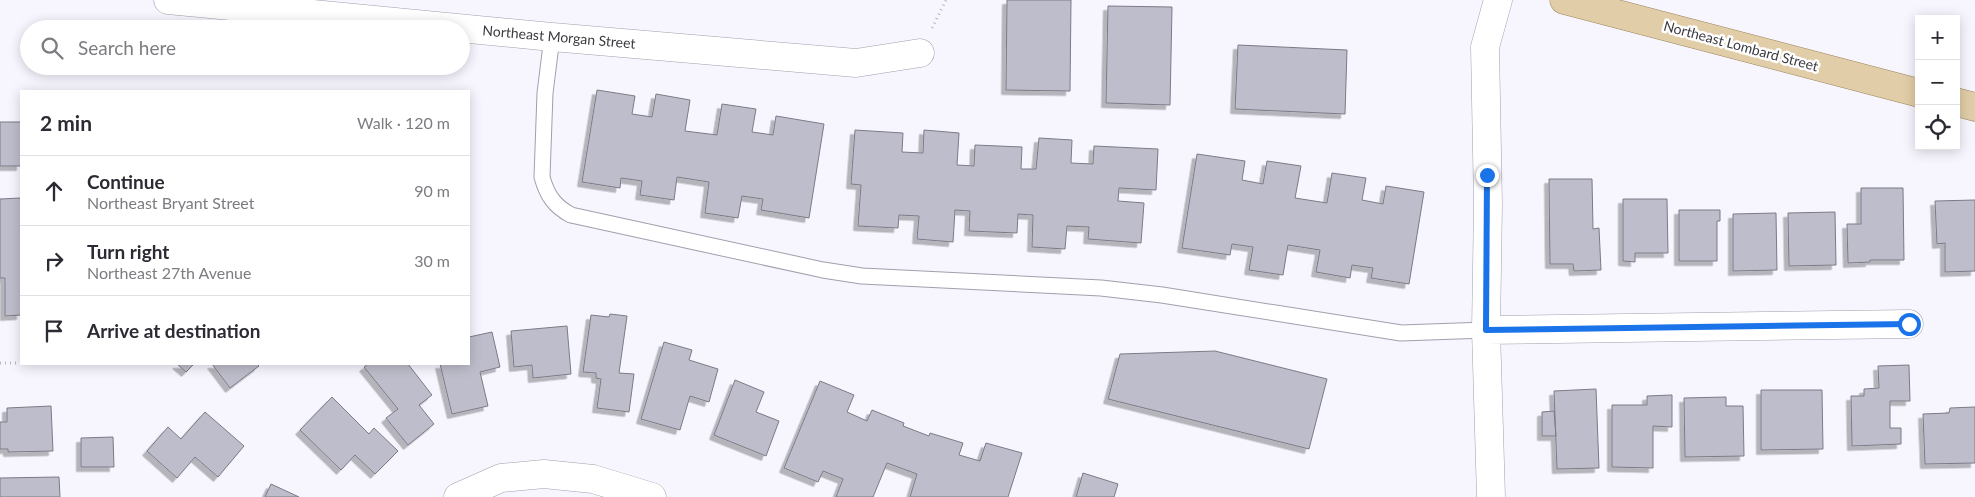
<!DOCTYPE html>
<meta charset="utf-8">
<style>
:root{--surface:#fff;--page:#f7f7f7;--text:#2b2b33;--muted:#7c7c81;--line:#e1e1e2}
body{margin:0;font-family:Lato,sans-serif;background:var(--page);color:var(--text)}
.controls{position:absolute;right:15px;top:15px;display:grid;overflow:hidden;border-radius:0px;box-shadow:0 2px 12px #0003}
.controls button{width:45px;height:45px;display:grid;place-items:center;padding:0;border:0;border-bottom:1px solid var(--line);background:var(--surface);color:var(--text);font:25px sans-serif}
.stop{position:absolute;width:15px;height:15px;margin:-11px;border:4px solid #1a73e8;border-radius:50%;background:#fff}
.stop.end{background:#1a73e8;border-color:#fff;box-shadow:0 1px 5px #0008}
.list{margin:0;padding:0;list-style:none}
h2{display:flex;justify-content:space-between;align-items:center;height:65px;margin:0;padding:0 20px;font-size:21px}
h2 small{font-size:16px;font-weight:400;color:var(--muted)}
.list li{display:grid;grid-template-columns:32px 1fr auto;gap:15px;align-items:center;box-sizing:border-box;height:70px;padding:0 20px;border-top:1px solid var(--line)}
.list b{display:block;font-size:19px;white-space:nowrap}
.list p{margin:0;font-size:16px;white-space:nowrap;color:var(--muted)}
.list em{font-size:16px;font-style:normal;color:var(--muted)}
.icon{flex:none;width:28px;height:28px;fill:none;stroke:currentColor;stroke-width:2;stroke-linecap:round;stroke-linejoin:round}
.map{position:relative;flex:none;width:1975px;height:497px;overflow:hidden}
.search{position:absolute;background:var(--surface);box-shadow:0 2px 12px #0003;left:20px;top:20px;width:450px;height:55px;display:flex;align-items:center;gap:12px;box-sizing:border-box;padding:0 18px;border-radius:28px;color:var(--muted);font-size:19px}
.panel{position:absolute;background:var(--surface);box-shadow:0 2px 12px #0003;left:20px;top:90px;width:450px;height:275px;border-radius:0px}
.map>svg:first-child{display:block}
</style>
<div class="map">
<svg width="1975" height="497" viewBox="0 0 1975 497">
<defs>
<filter id="shadow"><feDropShadow dx="-4.5" dy="4.5" stdDeviation="0" flood-color="#0004"/></filter>
</defs>
<rect width="100%" height="100%" fill="#f7f6ff"/>
<!-- building -->
<path fill="#bebdcb" stroke="#7b7a86" filter="url(#shadow)" d="M1007 0H1071L1070 91 1006 90Z
M1108 6 1172 7 1170 105 1106 103Z
M1238 45 1347 50 1345 114 1235 109Z
M597 90 635 96 632 114 652 117 656 94 690 100 685 131 717 135 722 104 756 109 752 132 773 135 776 116 824 124 809 218 761 210 763 199 742 196 738 218 705 213 709 182 677 177 674 200 640 195 642 181 621 178 620 188 582 182Z
M0 122H21V166H0Z
M855 130 903 133 902 152 923 153 924 130 959 133 957 165 974 166 975 145 1022 147 1021 169H1036L1039 138 1072 140 1071 163 1093 164 1094 146 1158 149 1156 190 1119 188 1118 201 1144 203 1141 243 1088 239 1089 227 1067 226 1065 249 1032 247 1033 215 1018 214 1017 233 969 231 970 211 955 210 953 242 917 239 919 216 899 215 898 228 858 226 861 185 851 184Z
M1197 154 1245 161 1242 180 1263 184 1267 161 1301 166 1295 198 1327 203 1332 173 1366 178 1362 200 1383 204 1386 186 1424 192 1409 284 1371 278 1373 268 1352 265 1350 278 1316 272 1320 250 1288 245 1283 275 1249 270 1253 247 1232 244 1230 255 1182 248Z
M1549 179H1592L1593 229 1599 228 1601 270 1574 271 1573 264H1550Z
M1861 188H1903L1904 260H1870V262L1848 263 1847 224H1861Z
M21 198V315L5 316V278H0V199Z
M1623 199H1667L1668 253H1635V262L1623 261Z
M1975 200V271L1945 272V243L1937 244 1935 201Z
M1679 210H1720V221H1717V261H1679Z
M1835 212 1836 265 1789 266 1788 213Z
M1776 213 1777 270 1733 271V214Z
M610 314 627 316 619 373 634 374 629 412 597 408 601 379 596 378V373L583 372 591 315 609 317Z
M567 326 571 374 533 378 532 365 514 367 511 331Z
M492 332 500 367 480 372 488 406 452 414 440 364H469V337Z
M664 342 692 350 689 360 718 369 709 402 690 396 680 430 641 419Z
M1215 351 1327 379 1309 449 1108 399 1120 354Z
M177 364H194L186 372Z
M212 364H257L259 366 230 388Z
M368 364H408L432 395 419 405 434 424 408 445 386 418 398 409 364 367Z
M1909 365 1910 401H1890V428H1901V444L1852 446 1851 396H1864V389L1879 388 1878 366Z
M735 380 764 392 756 412 779 421 766 456 714 435Z
M820 381 854 395 847 412 867 421 872 410 904 423 903 426 929 436 930 433 963 443 959 455 980 461 986 443 1022 453 1008 497H910L917 474 887 463 873 497H836L843 479 823 471 818 482 784 468Z
M1596 389 1599 468 1557 469 1554 391Z
M1761 390H1822L1823 449 1761 450Z
M1672 395V427L1653 426V468L1612 467V405H1647V396Z
M332 397 369 434 374 428 398 451 375 474 355 455 341 470 300 430Z
M1726 397V406H1743L1744 456 1685 457 1684 398Z
M51 406 53 451 8 452V449H0V422H7V408Z
M1975 407V463L1925 464 1923 414 1949 413 1950 408Z
M1554 411 1556 436H1542V412Z
M205 412 244 446 218 477 195 457 177 478 147 451 168 427 181 439Z
M113 437 114 467H81V438Z
M1083 473 1118 484 1114 497H1076Z
M59 477 60 497H0V478Z
M271 484 299 497H265Z"/>
<g fill="none" stroke-linecap="round" stroke-linejoin="round">
<!-- lane casing -->
<g stroke="#a09fac" stroke-width="17">
<path id="lane" d="M552 37 545 93 542 177C547 195 554 206 571 215L823 270 862 276 1101 288 1162 295 1401 333 1486 330"/>
</g>
<!-- street casing -->
<g stroke="#a09fac" stroke-width="29">
<path id="street" d="M168 0 552 37 856 63 920 53
M1486 330 1909 324
M458 497 501 478 544 474 593 479 652 497
M1491 497 1486 330 1488 204 1485 47 1498 0"/>
</g>
<!-- primary casing -->
<g stroke="#9a845c" stroke-width="29">
<path id="primary" d="M1564 0 1919 93
M1956 102 1975 107"/>
</g>
<!-- path -->
<path stroke="#bab9c1" stroke-width="3" stroke-dasharray="1 4" stroke-linecap="butt" d="M932 28 946 0
M0 363H21"/>
<!-- lane -->
<use href="#lane" stroke="#fff" stroke-width="15"/>
<!-- street -->
<use href="#street" stroke="#fff" stroke-width="28"/>
<!-- primary -->
<use href="#primary" stroke="#e1cda7" stroke-width="28"/>
</g>
<g fill="none" stroke-linecap="round" stroke-linejoin="round">
<!-- route -->
<path stroke="#1a73e8" stroke-width="6" d="M1487 175 1486 330 1909 324"/>
</g>
<g text-anchor="middle" stroke-width="5" stroke-linejoin="round" paint-order="stroke">
<!-- street labels -->
<g font-size="14" fill="#3a393f" stroke="#fff">
<text transform="translate(559 37) rotate(5)" y="5">Northeast Morgan Street</text>
<text transform="translate(1741 46) rotate(15)" y="5">Northeast Lombard Street</text>
</g>
</g>
</svg>
<div class="controls">
<button>+</button>
<button>−</button>
<button><svg class="icon" aria-label="locate" viewBox="0 0 24 24"><circle cx="12" cy="12" r="6"/><path d="M12 2v4M12 18v4M2 12h4M18 12h4"/></svg></button>
</div>
<div class="stop" style="left:1909px;top:324px"></div>
<div class="stop end" style="left:1487px;top:175px"></div>
<div class="search"><svg class="icon" aria-label="search" viewBox="0 0 24 24"><circle cx="10" cy="10" r="6"/><path d="M15 15l6 6"/></svg>Search here</div>
<section class="panel">
<h2>2 min<small>Walk · 120 m</small></h2>
<ul class="list">
<li><svg class="icon" aria-label="ahead" viewBox="0 0 24 24"><path d="M12 20V5M6 11l6-6 6 6"/></svg><div><b>Continue</b><p>Northeast Bryant Street</p></div><em>90 m</em></li>
<li><svg class="icon" aria-label="right" viewBox="0 0 24 24"><path d="M7 20v-9h11M14 6l5 5-5 5"/></svg><div><b>Turn right</b><p>Northeast 27th Avenue</p></div><em>30 m</em></li>
<li><svg class="icon" aria-label="arrive" viewBox="0 0 24 24"><path d="M6 21V4h12l-3 4 3 4H6"/></svg><div><b>Arrive at destination</b></div></li>
</ul>
</section>
</div>
